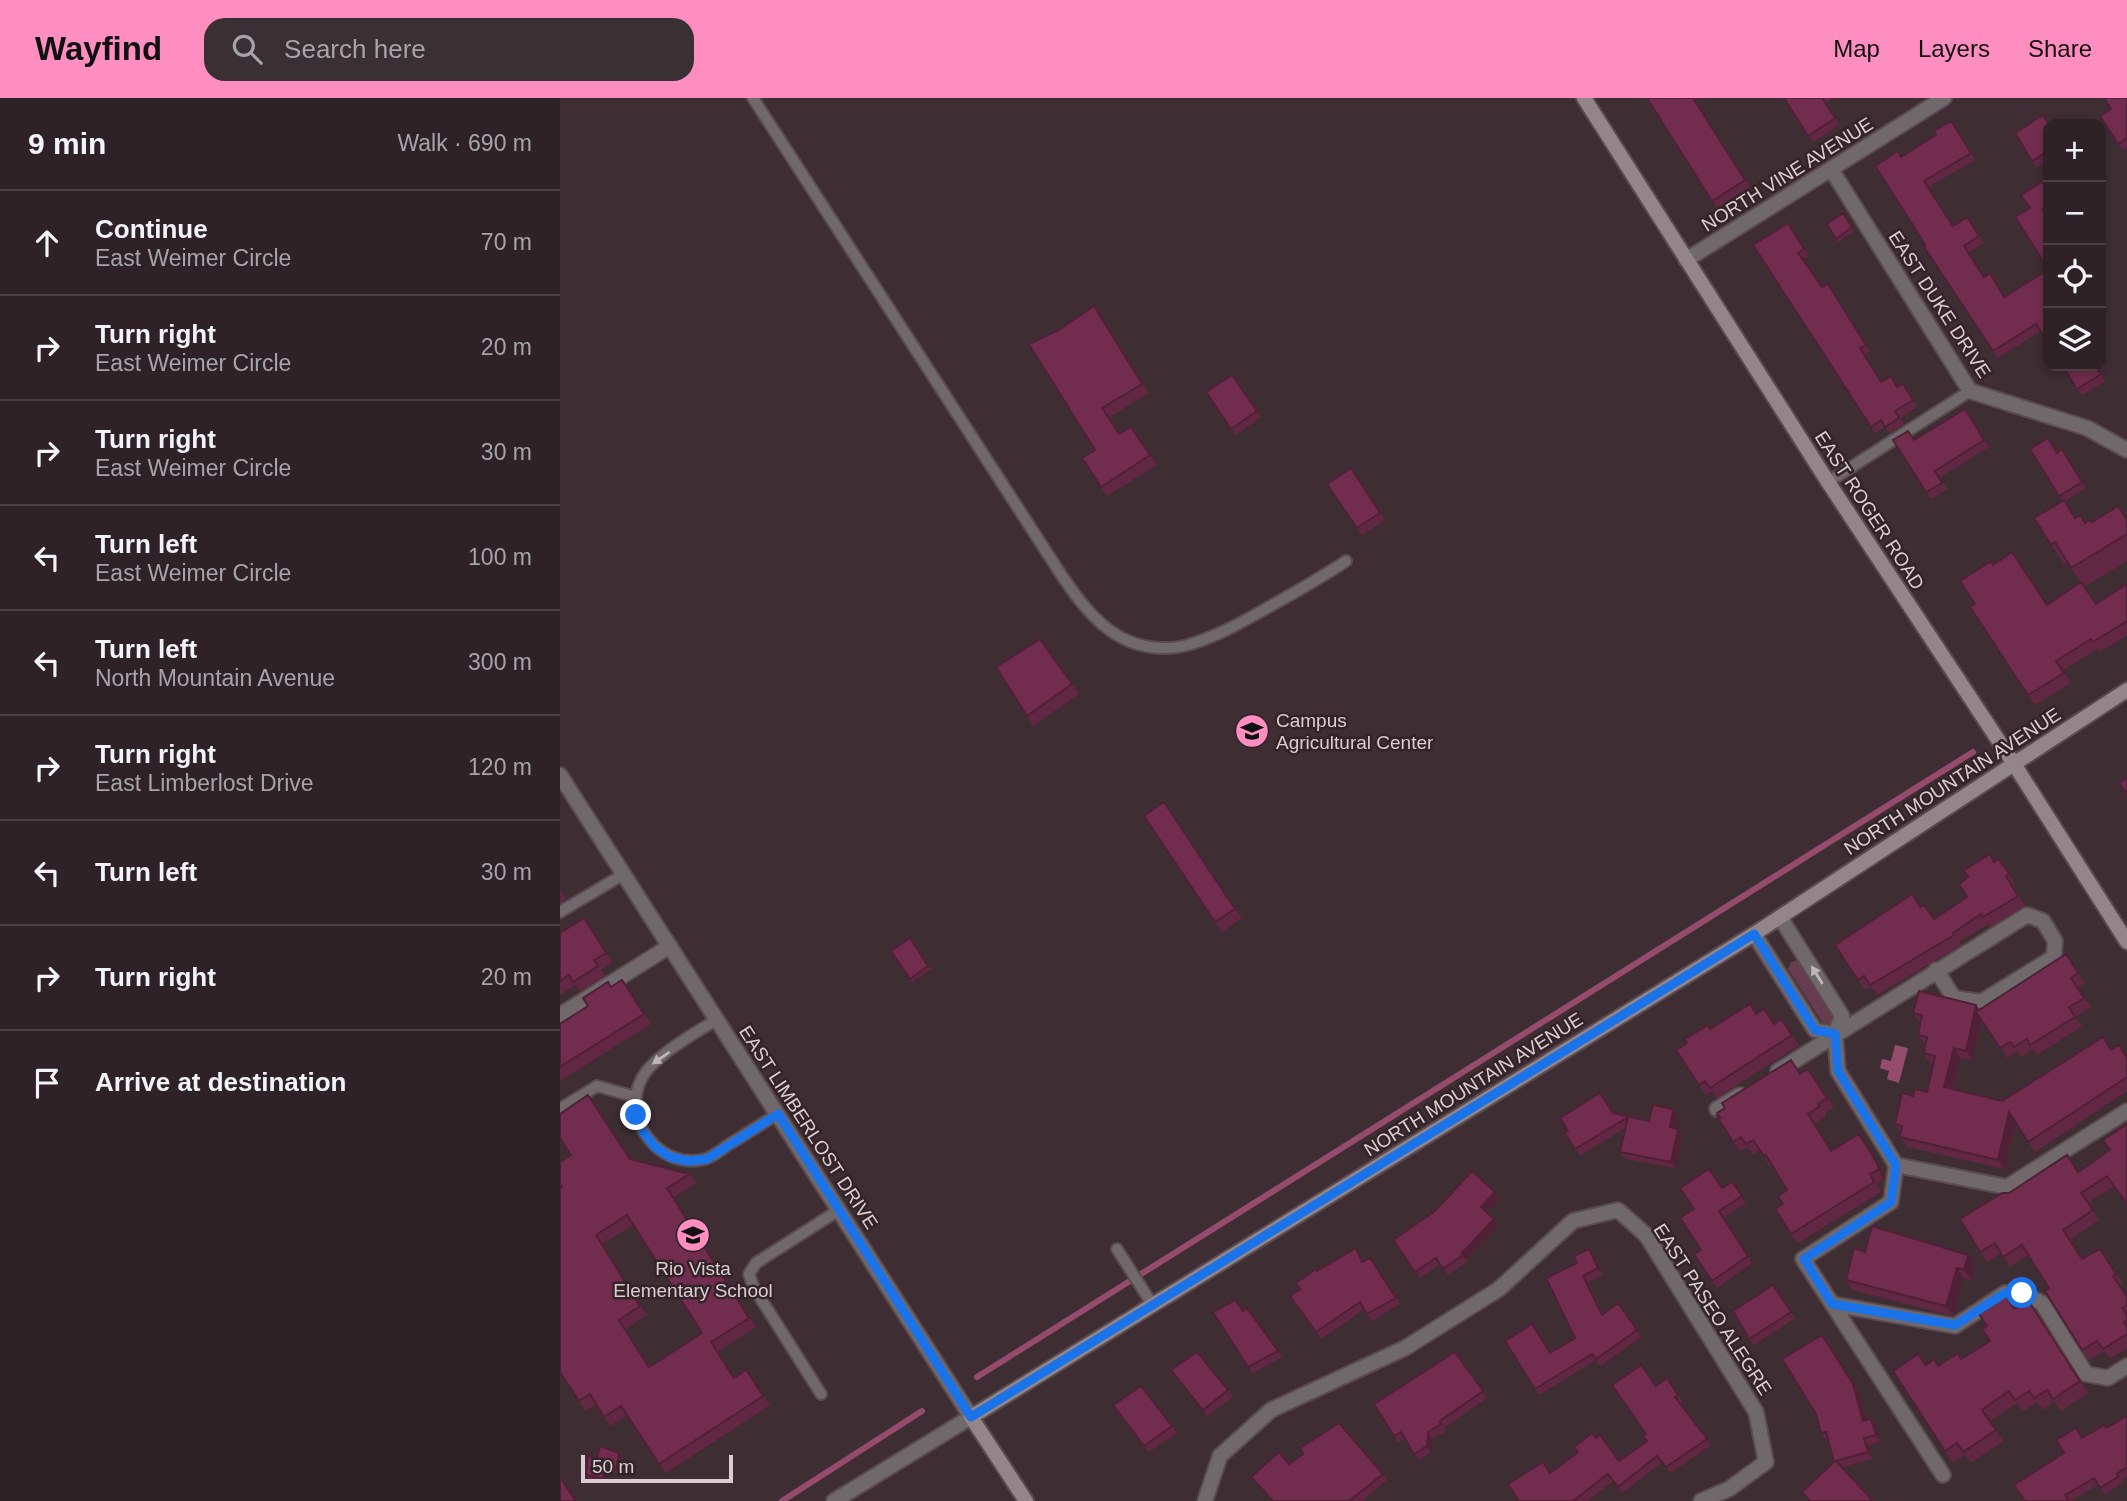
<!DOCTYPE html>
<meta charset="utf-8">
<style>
:root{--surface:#2e2227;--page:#3a2f33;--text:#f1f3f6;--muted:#a7a4a7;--line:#493f44;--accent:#fd8ebf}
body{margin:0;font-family:Arial,sans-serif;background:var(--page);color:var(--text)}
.controls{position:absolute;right:21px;top:21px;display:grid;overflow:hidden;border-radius:14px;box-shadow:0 4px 10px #0003}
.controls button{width:63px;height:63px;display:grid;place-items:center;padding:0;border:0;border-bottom:2px solid var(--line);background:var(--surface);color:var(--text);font:35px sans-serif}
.scale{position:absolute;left:21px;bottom:18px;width:152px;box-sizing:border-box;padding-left:7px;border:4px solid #d9ced2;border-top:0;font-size:19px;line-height:24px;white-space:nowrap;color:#d9ced2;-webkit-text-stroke:5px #34242a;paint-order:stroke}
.stop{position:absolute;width:21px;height:21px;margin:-16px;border:5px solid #1a73e8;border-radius:50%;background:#fff}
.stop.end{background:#1a73e8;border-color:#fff;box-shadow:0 2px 7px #0008}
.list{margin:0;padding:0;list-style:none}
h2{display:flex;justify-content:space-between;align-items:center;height:91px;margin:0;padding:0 28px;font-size:30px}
h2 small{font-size:23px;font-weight:400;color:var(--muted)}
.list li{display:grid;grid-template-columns:46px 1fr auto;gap:21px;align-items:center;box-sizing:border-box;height:105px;padding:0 28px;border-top:2px solid var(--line)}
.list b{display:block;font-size:26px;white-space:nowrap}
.list p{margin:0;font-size:23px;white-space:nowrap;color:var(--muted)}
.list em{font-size:23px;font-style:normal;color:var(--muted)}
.icon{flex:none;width:38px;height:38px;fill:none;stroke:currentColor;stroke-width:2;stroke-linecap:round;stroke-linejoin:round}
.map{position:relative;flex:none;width:1567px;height:1403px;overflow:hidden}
header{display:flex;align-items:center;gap:42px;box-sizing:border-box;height:98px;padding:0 35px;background:var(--accent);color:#111}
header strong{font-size:33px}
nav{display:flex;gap:38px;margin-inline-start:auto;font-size:24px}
.search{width:490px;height:63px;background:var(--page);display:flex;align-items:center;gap:18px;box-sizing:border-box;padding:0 24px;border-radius:21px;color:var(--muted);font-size:26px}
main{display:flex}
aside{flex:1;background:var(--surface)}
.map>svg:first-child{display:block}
</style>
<header>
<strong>Wayfind</strong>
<div class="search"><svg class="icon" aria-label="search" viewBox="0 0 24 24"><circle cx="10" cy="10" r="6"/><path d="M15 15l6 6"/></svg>Search here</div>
<nav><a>Map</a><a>Layers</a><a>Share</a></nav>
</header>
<main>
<aside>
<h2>9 min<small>Walk · 690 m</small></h2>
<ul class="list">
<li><svg class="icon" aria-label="ahead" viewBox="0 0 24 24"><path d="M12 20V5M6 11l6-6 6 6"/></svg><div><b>Continue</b><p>East Weimer Circle</p></div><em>70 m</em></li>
<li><svg class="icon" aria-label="right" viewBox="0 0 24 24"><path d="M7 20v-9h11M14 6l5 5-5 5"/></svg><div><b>Turn right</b><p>East Weimer Circle</p></div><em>20 m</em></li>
<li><svg class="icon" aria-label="right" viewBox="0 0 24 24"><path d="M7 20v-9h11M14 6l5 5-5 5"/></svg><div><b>Turn right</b><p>East Weimer Circle</p></div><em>30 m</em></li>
<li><svg class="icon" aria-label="left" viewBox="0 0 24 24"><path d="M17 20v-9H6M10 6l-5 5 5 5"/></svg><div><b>Turn left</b><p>East Weimer Circle</p></div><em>100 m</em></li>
<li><svg class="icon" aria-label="left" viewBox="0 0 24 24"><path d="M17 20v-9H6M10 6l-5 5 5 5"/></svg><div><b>Turn left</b><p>North Mountain Avenue</p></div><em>300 m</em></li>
<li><svg class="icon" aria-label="right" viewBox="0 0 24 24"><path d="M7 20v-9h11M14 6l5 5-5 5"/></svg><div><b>Turn right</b><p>East Limberlost Drive</p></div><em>120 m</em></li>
<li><svg class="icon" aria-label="left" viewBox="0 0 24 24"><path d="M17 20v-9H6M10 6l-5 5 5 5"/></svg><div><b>Turn left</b></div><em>30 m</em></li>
<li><svg class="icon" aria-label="right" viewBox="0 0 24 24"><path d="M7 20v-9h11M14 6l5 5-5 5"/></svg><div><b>Turn right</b></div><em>20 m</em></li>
<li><svg class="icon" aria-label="arrive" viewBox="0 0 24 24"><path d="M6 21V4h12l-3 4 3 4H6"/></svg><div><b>Arrive at destination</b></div></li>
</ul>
</aside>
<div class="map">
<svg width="1567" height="1403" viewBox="0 0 1567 1403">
<rect width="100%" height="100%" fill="#3e2e34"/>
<!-- green -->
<path fill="#683c4f" d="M1237 862 1273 915V921L1269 926 1262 924 1228 871 1231 864Z"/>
<!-- water -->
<path fill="#954c6c" d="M1335 947 1348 950 1339 985 1327 981 1329 973 1320 970 1322 961 1331 963Z"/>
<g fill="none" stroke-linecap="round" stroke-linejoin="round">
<!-- stream -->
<path stroke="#954c6c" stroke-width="6" d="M417 1279 1413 654
M222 1403 362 1313"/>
<!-- lane casing -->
<g stroke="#5a4b50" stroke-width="14">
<path id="lane" d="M193 0 502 478C519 503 541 533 571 544 587 550 607 552 624 548 654 540 681 525 707 510 734 495 761 480 786 463
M1268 384 1410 293
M0 814 64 776
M157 921C136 935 93 958 82 980 60 1021 100 1073 145 1061 153 1059 161 1052 168 1047 185 1037 201 1026 218 1016
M0 1011 37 988 76 999
M557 1151 592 1206
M261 1296 194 1190 189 1176 196 1165 279 1112"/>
</g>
<!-- street casing -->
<g stroke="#5a4b50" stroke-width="18">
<path id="street" d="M1271 71 1410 293 1527 330 1567 352
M1126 162 1384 0
M0 677 411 1319 274 1403
M1220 819 1282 918 1275 936 1278 973 1336 1067 1331 1104 1243 1161 1383 1377
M1194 836 1255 932 1275 936
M0 917 110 848
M1218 973 1467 817 1483 823 1495 843 1494 859 1421 904 1394 900 1376 872
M1157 1011 1180 997
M1336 1067 1447 1089 1567 1013
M1272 1206 1395 1228 1445 1195H1462L1482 1205 1526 1276 1548 1280 1567 1268
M645 1403 660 1358 711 1312 845 1250 939 1191 1013 1123 1058 1112 1086 1137 1196 1314 1206 1364 1169 1391 1141 1403"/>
</g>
<!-- secondary casing -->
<g stroke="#5a4b50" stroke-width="18">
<path id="secondary" d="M1024 0 1268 384 1454 666 1567 844
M466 1403 411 1319 1194 836 1567 592"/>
</g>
<!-- lane -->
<use href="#lane" stroke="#71686b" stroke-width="10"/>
<!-- street -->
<use href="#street" stroke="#71686b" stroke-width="14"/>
<!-- secondary -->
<use href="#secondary" stroke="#93858a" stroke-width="14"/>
</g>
<!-- wall -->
<path fill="#622743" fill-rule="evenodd" d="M1087 0H1134L1190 89 1157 110Z
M1224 0H1273L1265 5 1279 27 1253 44Z
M1567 0V50L1563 52 1540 18Z
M1488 26V62L1476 70 1455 35Z
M1395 29 1415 62 1368 89 1393 128 1407 119 1424 145 1408 155 1424 179 1445 199 1483 175 1481 233 1437 260 1363 147 1365 146 1341 59Z
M1488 80V113L1486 115 1488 119 1487 169 1455 119 1470 110Z
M1283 115 1294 133 1278 144 1267 126Z
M1228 125 1249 158 1243 161 1262 189 1268 186 1310 253 1304 257 1321 284 1338 289 1343 286 1357 309 1340 320 1344 326 1330 335 1325 329 1315 335 1193 147Z
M534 208 589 295 548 320 560 336 571 329 597 367 547 398 541 389 535 352 499 232Z
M1503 268H1536L1545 283 1522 297Z
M672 277 701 319 676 337 646 294Z
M1410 317 1429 349 1379 380 1387 391 1371 401 1366 394 1354 342Z
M1470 351 1497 354 1502 351 1526 390 1505 403 1516 419 1526 425 1567 420V463L1524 489 1536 506 1567 486V537L1540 554 1537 551 1503 572 1511 585 1475 607 1468 597 1415 506 1433 467 1487 506 1521 484 1507 464 1504 466 1491 447 1503 403Z
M791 370 825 422 802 437 767 386Z
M480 541 519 596 473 628 467 618Z
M604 704 682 820 662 834 584 718Z
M1439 761 1455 786 1452 787 1465 808 1430 829 1428 826 1399 844 1401 847 1317 897 1311 888 1305 892 1275 847 1361 809 1374 821 1407 799 1435 764Z
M0 792 6 801 0 805Z
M31 830 52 864 41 872 45 878 20 893 15 887 0 897V835Z
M350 840 371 871 352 884 331 853Z
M1506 856 1525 885 1518 889 1531 909 1515 919 1522 928 1477 957 1473 951 1461 959 1457 953 1447 960 1422 922 1412 962 1400 960 1393 991 1442 1003 1551 951 1567 959V993L1475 1054 1456 1024 1445 1071 1347 1049 1340 1039 1341 1034 1335 1026 1353 998 1367 994 1373 966 1370 965 1364 955 1366 947 1358 937 1360 925 1353 915 1416 907 1420 912Z
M51 888 69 891 91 926 0 983V926L28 908Z
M1197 916 1214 926 1221 921 1239 947 1157 1000 1152 993 1146 997 1116 952 1150 931Z
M1248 971 1274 1009 1265 1015 1266 1018 1255 1026 1272 1053 1299 1036 1325 1077 1324 1081 1317 1086 1321 1094 1238 1145 1231 1136 1223 1106 1227 1092 1212 1067 1210 1068 1199 1052 1193 1056 1188 1049 1180 1053 1173 1044 1160 1019Z
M1113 1011 1118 1018 1115 1030 1122 1037 1116 1070 1065 1061 1060 1054 1066 1029 1020 1058 1005 1035 1053 1015 1089 1023Z
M1567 1026 1554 1088 1528 1105 1539 1122 1509 1142 1523 1161 1540 1151 1563 1186 1560 1188 1567 1198V1250L1550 1261 1544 1253 1529 1262 1522 1252 1489 1190 1468 1157 1450 1169 1441 1155 1427 1164 1420 1154 1449 1095 1519 1074 1550 1052Z
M70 1061 130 1076 136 1085 114 1099 196 1229 157 1254 174 1280 186 1272 210 1307 106 1375 67 1317 50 1328 36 1306 25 1313 19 1303 2 1089ZM73 1127 142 1235 90 1269 66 1231 87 1217 42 1146Z
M1172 1084 1186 1105 1164 1119 1192 1165 1157 1190 1134 1156 1141 1152 1134 1111Z
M939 1101 926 1114 934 1121 938 1128 906 1162 908 1163 888 1177 880 1166 860 1180 833 1142Z
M796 1150 803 1163 810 1160 840 1206 812 1223 804 1211 761 1241 730 1198 740 1191 757 1173Z
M1029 1151 1034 1157 1043 1177 1028 1184 1043 1216 1058 1205 1081 1239 1040 1268 1036 1262 979 1297 975 1291 991 1255 1015 1240 1017 1165Z
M1305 1154 1408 1157 1415 1167 1411 1182 1404 1180 1393 1218 1292 1192 1286 1182Z
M1213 1187 1235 1220 1194 1247 1189 1241Z
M687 1210 722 1259 693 1275 653 1214 683 1213Z
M1454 1210 1476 1213 1528 1295 1501 1313 1494 1304 1482 1312 1477 1304 1463 1313 1457 1305 1430 1323 1443 1343 1411 1365 1405 1357 1393 1365 1385 1353 1366 1266 1379 1268 1401 1261 1430 1243Z
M1267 1243 1298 1293 1306 1322 1311 1321 1316 1327 1320 1344 1309 1347 1313 1361 1282 1369 1313 1403H1249L1242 1394 1274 1364 1268 1341 1266 1342 1261 1335Z
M895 1254 927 1300 884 1330 886 1333 872 1341 871 1355 859 1362 845 1340 838 1344 814 1306Z
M611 1272 668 1292 673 1299 647 1318Z
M1107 1280 1123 1304 1120 1306 1151 1347 1110 1375 1102 1364 1062 1395 1053 1383 1027 1403H959L990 1375 1036 1340 1059 1363 1087 1343 1086 1336 1096 1288Z
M581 1288 617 1335 589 1354 553 1307Z
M1567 1318V1379L1562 1382 1563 1385 1545 1396 1538 1386 1511 1403H1465L1504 1355 1522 1340 1546 1330Z
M62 1358 58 1375 47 1373 45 1384 28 1380 26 1377 37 1361Z
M729 1366 823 1376 827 1382 802 1403H712L691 1379Z"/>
<!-- shaded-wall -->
<path fill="#502037" d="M1416 907 1423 916 1412 962 1406 953Z
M1394 950 1400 960 1391 999 1384 989Z
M1113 1011 1118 1018 1114 1035 1110 1029Z
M1449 1014 1456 1024 1445 1071 1438 1062Z
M1118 1031 1122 1037 1116 1070 1111 1064Z
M1299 1036 1325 1077 1324 1081 1318 1072Z
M935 1094 939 1101 925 1116 921 1109Z
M934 1121 938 1128 906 1162 902 1155Z
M1029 1151 1034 1157 1043 1177 1038 1170Z
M1408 1157 1415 1167 1411 1182 1404 1172Z
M1397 1170 1404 1180 1393 1218 1386 1208Z
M1023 1178 1028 1184 1046 1223 1042 1217Z
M1267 1243 1298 1293 1308 1330 1303 1323Z
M1311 1321 1316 1327 1320 1344 1316 1337Z
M868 1334 872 1341 871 1355 867 1348Z
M1304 1340 1309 1347 1313 1361 1308 1354Z
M59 1355 62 1358 58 1375 56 1372Z
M45 1370 47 1373 45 1384 43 1381Z"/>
<!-- building -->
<path fill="#722d4e" stroke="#502037" stroke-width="2" fill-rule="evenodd" d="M1087 0H1133L1185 82 1152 103Z
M1224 0H1262L1275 20 1248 38Z
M1544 0H1567V40L1558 46 1540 18 1551 11Z
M1483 17 1489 26H1488V53L1472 63 1455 35Z
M1391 23 1411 55 1364 83 1393 128 1407 119 1419 138 1404 148 1424 179 1430 175 1444 199 1483 175 1488 184V245L1476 226 1433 253 1363 147 1365 146 1315 68 1338 53 1341 59 1376 37 1374 33Z
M1488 80V108L1483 111 1488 119V164L1485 166 1455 119 1470 110 1461 97Z
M1283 115 1292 129 1276 141 1267 126Z
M1228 125 1244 151 1238 155 1262 189 1268 186 1306 247 1300 250 1321 284 1331 278 1337 289 1343 286 1353 302 1335 313 1339 320 1325 329 1321 322 1311 329 1193 147Z
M534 208 582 286 542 310 559 336 571 329 590 357 541 389 522 360 535 352 469 246 499 232Z
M1503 268H1535L1541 276 1517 291Z
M672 277 697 313 671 331 646 294Z
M1405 311 1424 342 1375 373 1382 385 1366 394 1333 342 1348 333 1354 342Z
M1488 340 1497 355 1502 351 1522 384 1499 398 1470 351Z
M791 370 820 415 797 430 767 386Z
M1504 402 1515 420 1520 417 1525 425 1530 422 1532 424 1558 408 1567 422V436L1511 470 1495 444 1491 447 1474 420Z
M1452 454 1487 507 1521 484 1536 506 1567 486V523L1533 544 1531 541 1496 563 1504 575 1468 597 1410 509 1415 506 1400 483 1431 463 1433 467Z
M480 541 512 586 467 618 436 569Z
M1567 680V697L1559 685Z
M604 704 675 811 655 824 584 718Z
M1430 756 1434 764 1439 761 1449 776 1446 778 1458 798 1423 819 1421 816 1393 835 1394 837 1310 887 1304 878 1298 882 1275 847 1352 796 1360 809 1364 807 1374 821 1407 799 1399 786 1408 779 1404 772Z
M24 820 46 855 34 862 38 868 13 884 9 877 0 883V835Z
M350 840 368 868 350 881 331 853Z
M1506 856 1518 875 1511 880 1524 900 1509 909 1515 919 1470 947 1467 941 1454 949 1450 944 1440 950 1416 914Z
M62 882 84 916 0 969V926L28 908 23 900 48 884 51 889Z
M1359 893 1416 907 1406 953 1394 950 1384 989 1442 1003 1543 939 1551 952 1559 947 1567 960V979L1468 1044 1449 1014 1438 1062 1340 1039 1342 1028 1335 1026 1342 995 1353 998 1355 991 1367 994 1375 958 1364 955 1367 939 1358 937 1362 917 1353 915Z
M1190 906 1196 916 1204 911 1214 926 1221 921 1232 937 1150 990 1145 983 1139 987 1116 952 1127 945 1125 941 1148 927 1150 931Z
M1231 962 1240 976 1248 971 1267 1000 1258 1006 1260 1008 1248 1016 1271 1053 1299 1036 1318 1067V1072L1310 1076 1314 1084 1231 1136 1215 1111 1223 1106 1218 1098 1227 1092 1206 1057 1204 1058 1193 1042 1186 1046 1181 1039 1173 1044 1157 1018 1160 1019 1157 1015 1165 1010 1162 1005Z
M1040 995 1053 1015 1089 1023 1093 1007 1113 1011 1110 1029 1118 1031 1111 1064 1060 1054 1068 1019 1015 1051 1005 1035 1008 1033 1000 1020Z
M28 997 70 1061 130 1076 107 1090 189 1220 151 1244 174 1280 186 1272 203 1298 99 1366 61 1308 44 1319 30 1296 19 1303 0 1274V1090L2 1089 0 1086V1064L11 1057 0 1040V1016ZM67 1117 142 1235 89 1269 59 1222 80 1208 36 1137Z
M1567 1026V1106L1547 1078 1521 1095 1533 1112 1503 1132 1522 1161 1540 1151 1556 1176 1553 1178 1567 1199V1207L1562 1210 1567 1217V1222L1564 1224 1567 1229V1236L1543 1251 1537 1243 1522 1252 1485 1193 1489 1190 1462 1147 1443 1159 1435 1145 1420 1154 1400 1121 1442 1095H1449L1507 1057 1518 1074 1550 1052 1543 1042Z
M1149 1071 1162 1090 1172 1084 1182 1098 1159 1113 1188 1158 1152 1183 1134 1156 1141 1152 1120 1120 1134 1111 1120 1090Z
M912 1073 935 1094 921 1109 934 1121 902 1155 903 1157 883 1171 876 1160 855 1174 833 1142 875 1113Z
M1312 1128 1408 1157 1404 1172 1397 1170 1386 1208 1286 1182 1294 1150 1305 1154Z
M796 1150 802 1164 810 1160 836 1200 807 1216 800 1204 756 1234 730 1198 740 1191 736 1185 756 1171 757 1173Z
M1029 1151 1038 1170 1023 1178 1042 1217 1058 1205 1077 1232 1036 1261 1032 1256 975 1291 945 1243 972 1226 990 1255 1015 1240 986 1180 1017 1165 1014 1158Z
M1213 1187 1231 1214 1189 1241 1173 1213Z
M1446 1198 1454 1211 1468 1202 1520 1283 1493 1301 1487 1292 1474 1300 1469 1293 1455 1302 1449 1293 1422 1312 1436 1332 1403 1354 1397 1345 1385 1353 1333 1273 1358 1256 1366 1267 1374 1261 1378 1268 1398 1255 1401 1261 1430 1243 1422 1231 1427 1228 1419 1216Z
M675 1202 683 1213 687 1210 718 1253 688 1269 653 1214Z
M1262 1237 1293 1286 1303 1323 1311 1321 1316 1337 1304 1340 1308 1354 1276 1363 1313 1403H1250L1242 1394 1274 1364 1266 1334 1261 1335 1256 1316 1222 1261Z
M637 1254 668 1292 643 1312 611 1272Z
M895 1254 923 1293 880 1323 881 1326 868 1334 867 1348 854 1356 841 1334 834 1338 814 1306Z
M1081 1267 1096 1288 1107 1280 1118 1297 1115 1299 1147 1341 1106 1369 1097 1358 1058 1389 1048 1376 1013 1403H959L948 1386 983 1364 990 1375 1018 1354 1014 1349 1032 1335 1036 1340 1040 1337 1059 1363 1087 1343 1083 1338 1086 1336 1052 1287Z
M581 1288 612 1328 584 1348 553 1307Z
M1567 1318V1369L1557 1376 1559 1378 1540 1390 1534 1380 1505 1397 1509 1403H1465L1454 1387 1504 1355 1496 1342 1516 1330 1522 1340 1544 1327 1546 1330Z
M779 1325 823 1376 789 1403H713L691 1379 719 1354 729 1366 743 1356 740 1350Z
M40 1348 59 1355 56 1372 45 1370 43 1381 26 1377 28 1357 37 1361Z
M0 1379 16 1403H0Z"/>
<!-- one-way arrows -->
<defs><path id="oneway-solid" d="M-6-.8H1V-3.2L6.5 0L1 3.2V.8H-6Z" transform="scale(1.75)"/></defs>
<g fill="#bfb4b8">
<use href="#oneway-solid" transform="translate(1257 877) rotate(-122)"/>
<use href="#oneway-solid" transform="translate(101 960) rotate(145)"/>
</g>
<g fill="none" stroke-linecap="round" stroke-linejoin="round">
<!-- route -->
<path stroke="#1a73e8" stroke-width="9" d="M76 1017 83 1034 95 1049 110 1059 128 1063 147 1061 218 1016 411 1319 1194 836 1255 932 1275 936 1278 973 1336 1067 1331 1104 1244 1161 1272 1206 1395 1227 1445 1195H1462"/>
</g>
<!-- icons -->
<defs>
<g id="university-disc" transform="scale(1.75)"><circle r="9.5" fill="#fd8ebf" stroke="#34242a"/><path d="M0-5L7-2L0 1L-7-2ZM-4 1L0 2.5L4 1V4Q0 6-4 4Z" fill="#111"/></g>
<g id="school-disc" transform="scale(1.75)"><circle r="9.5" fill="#fd8ebf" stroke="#34242a"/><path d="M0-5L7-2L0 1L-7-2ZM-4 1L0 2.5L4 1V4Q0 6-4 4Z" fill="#111"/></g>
</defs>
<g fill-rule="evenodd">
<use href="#university-disc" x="692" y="633"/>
<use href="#school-disc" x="133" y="1137"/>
</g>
<g text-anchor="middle" stroke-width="5" stroke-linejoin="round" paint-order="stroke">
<!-- street labels -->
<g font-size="19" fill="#d9ced2" stroke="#34242a">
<text transform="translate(1227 76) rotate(-32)" y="7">NORTH VINE AVENUE</text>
<text transform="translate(1380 206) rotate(57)" y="7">EAST DUKE DRIVE</text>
<text transform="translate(1310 412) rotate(57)" y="7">EAST ROGER ROAD</text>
<text transform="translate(1392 683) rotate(-33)" y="7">NORTH MOUNTAIN AVENUE</text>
<text transform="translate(913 986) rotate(-32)" y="7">NORTH MOUNTAIN AVENUE</text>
<text transform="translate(249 1029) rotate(57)" y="7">EAST LIMBERLOST DRIVE</text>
<text transform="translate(1153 1211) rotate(57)" y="7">EAST PASEO ALEGRE</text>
</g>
<!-- poi labels -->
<g font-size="19" fill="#d9ced2" stroke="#34242a" text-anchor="start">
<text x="716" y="629">Campus<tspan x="716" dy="22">Agricultural Center</tspan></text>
<text x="133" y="1177" text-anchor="middle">Rio Vista<tspan x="133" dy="22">Elementary School</tspan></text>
</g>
</g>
</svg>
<div class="controls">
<button>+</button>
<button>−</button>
<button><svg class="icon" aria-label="locate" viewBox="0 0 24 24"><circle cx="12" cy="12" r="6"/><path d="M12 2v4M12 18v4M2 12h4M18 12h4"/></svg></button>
<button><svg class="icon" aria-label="layers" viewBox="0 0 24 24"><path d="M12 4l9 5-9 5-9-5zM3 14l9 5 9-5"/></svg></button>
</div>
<div class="scale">50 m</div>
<div class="stop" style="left:1462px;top:1195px"></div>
<div class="stop end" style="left:76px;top:1017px"></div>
</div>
</main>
